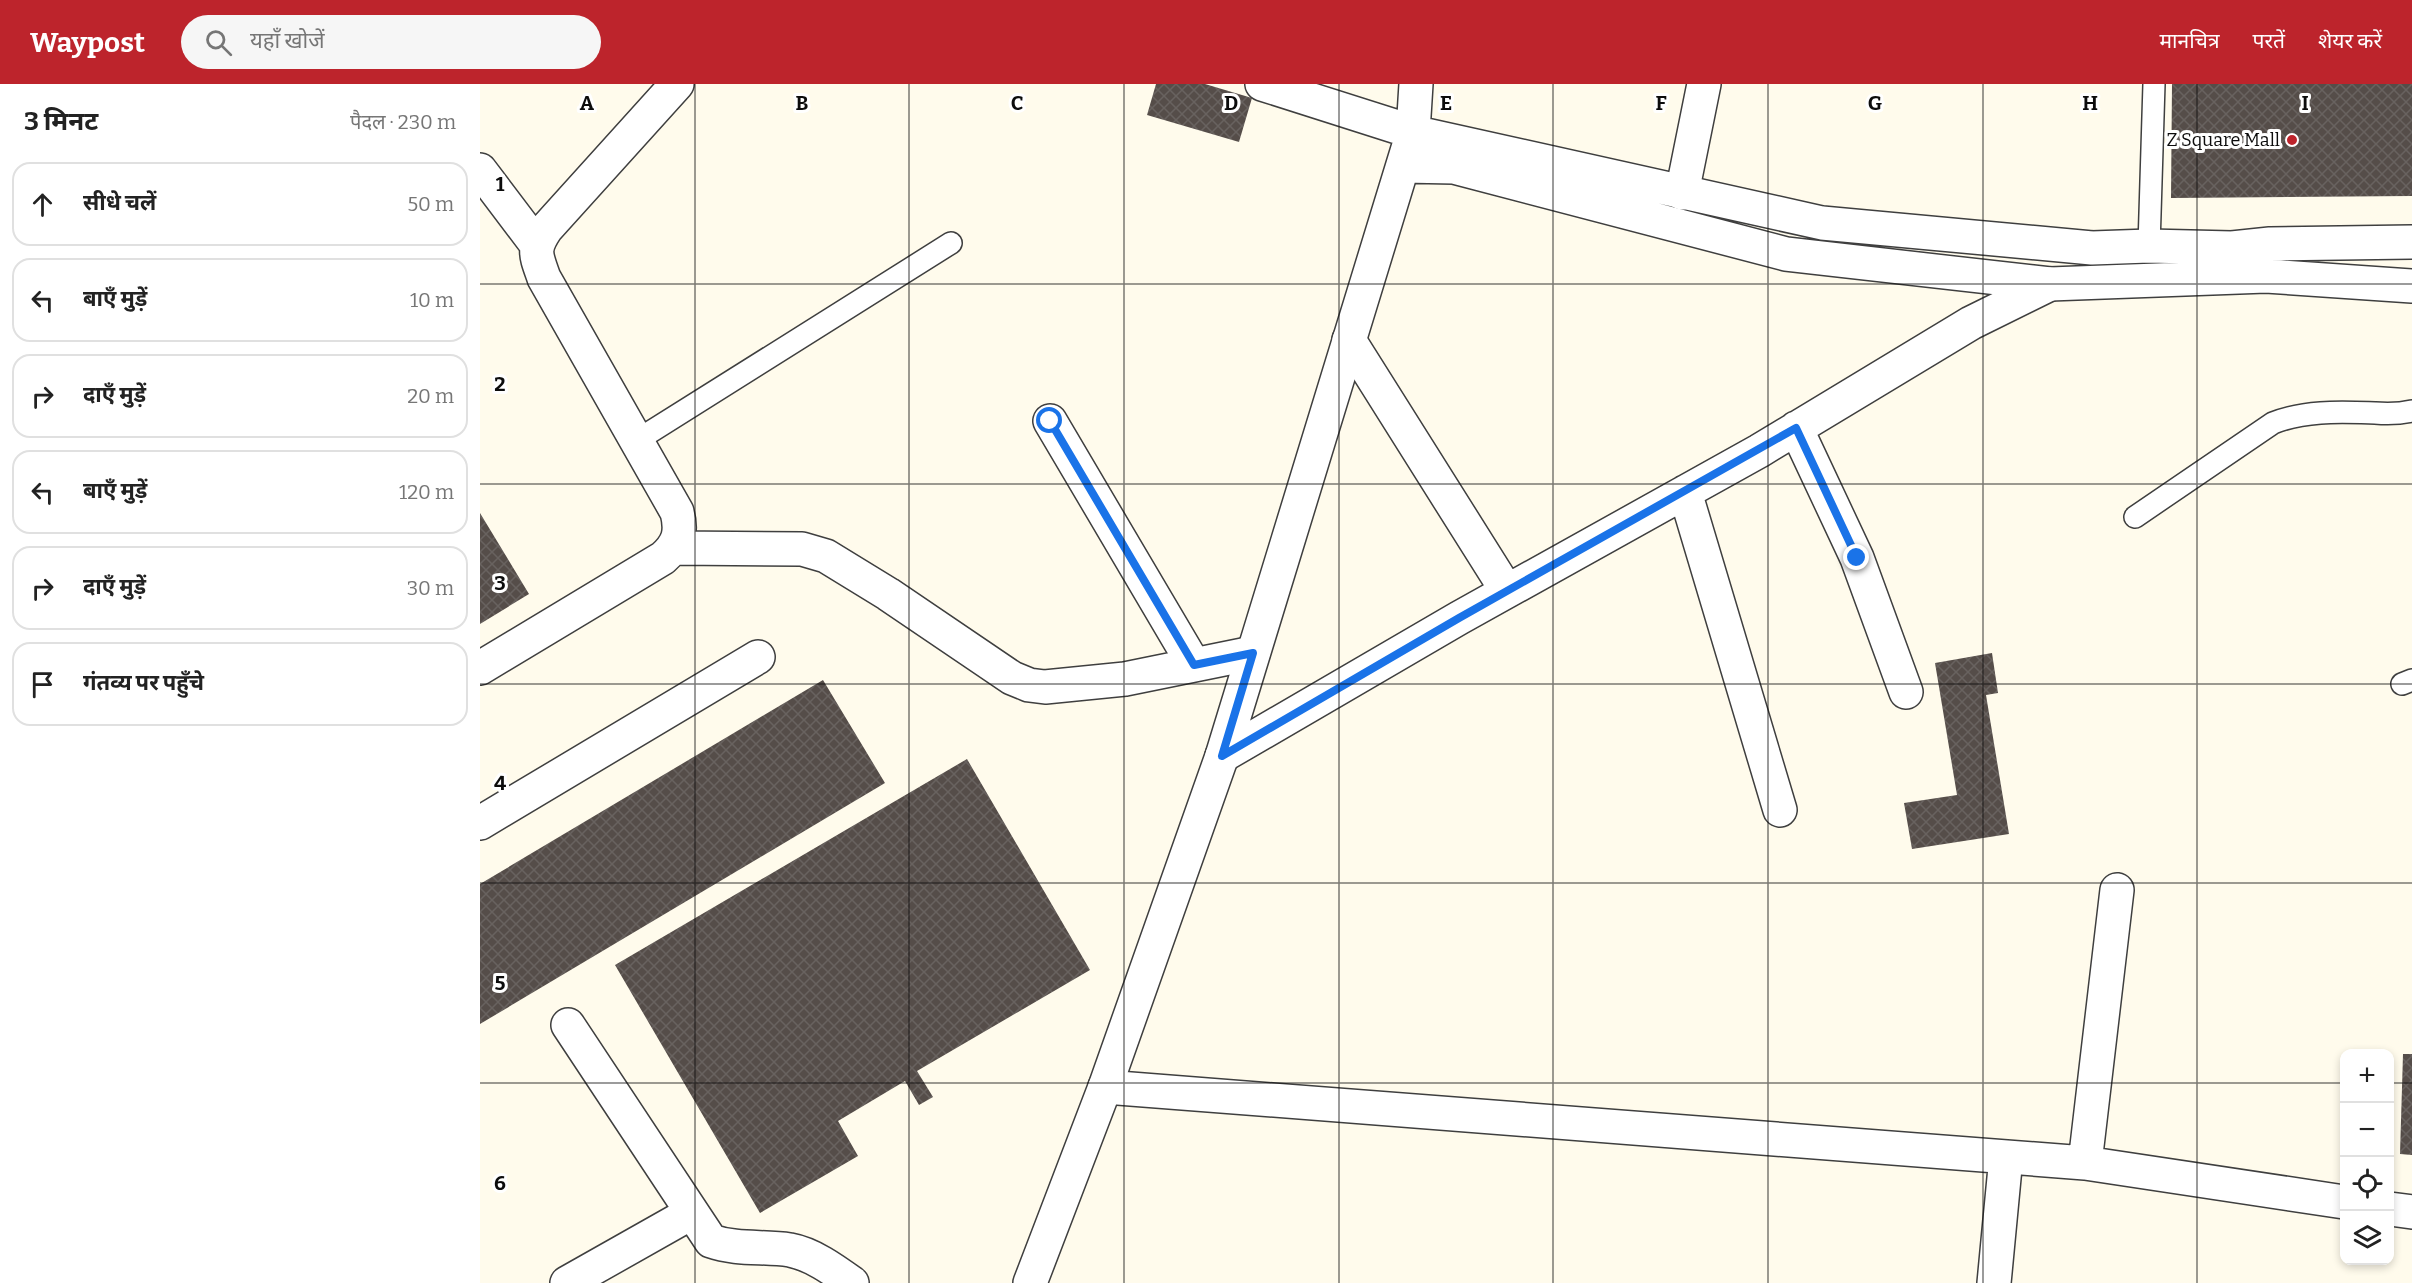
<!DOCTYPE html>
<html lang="hi">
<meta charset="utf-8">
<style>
:root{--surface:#fff;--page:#f6f6f6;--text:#222;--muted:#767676;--line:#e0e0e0;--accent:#bd242c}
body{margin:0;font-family:Bitter,"Noto Sans Devanagari",serif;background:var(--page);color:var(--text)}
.controls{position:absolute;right:18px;bottom:18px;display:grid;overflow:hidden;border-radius:12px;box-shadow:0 3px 9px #0003}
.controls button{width:54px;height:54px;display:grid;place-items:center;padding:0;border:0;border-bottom:2px solid var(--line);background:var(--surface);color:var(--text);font:30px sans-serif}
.stop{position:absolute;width:18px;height:18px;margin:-14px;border:4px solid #1a73e8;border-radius:50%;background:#fff}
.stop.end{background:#1a73e8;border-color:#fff;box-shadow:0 2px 6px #0008}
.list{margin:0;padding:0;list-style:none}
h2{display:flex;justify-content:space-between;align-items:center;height:78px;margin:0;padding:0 24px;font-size:26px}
h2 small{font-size:20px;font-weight:400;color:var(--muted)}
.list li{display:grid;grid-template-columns:39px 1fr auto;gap:18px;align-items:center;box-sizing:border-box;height:84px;margin:0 12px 12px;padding:0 12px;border:2px solid var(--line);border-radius:18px}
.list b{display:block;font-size:22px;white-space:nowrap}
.list em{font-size:20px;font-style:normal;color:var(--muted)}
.icon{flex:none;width:33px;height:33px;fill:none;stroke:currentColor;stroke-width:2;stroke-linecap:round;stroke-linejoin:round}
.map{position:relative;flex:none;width:1932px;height:1199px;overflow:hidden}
header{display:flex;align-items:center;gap:36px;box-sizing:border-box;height:84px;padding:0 30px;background:var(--accent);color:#fff}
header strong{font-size:28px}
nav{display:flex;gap:33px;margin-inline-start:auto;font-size:21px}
.search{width:420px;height:54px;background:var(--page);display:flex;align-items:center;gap:15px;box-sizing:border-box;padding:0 21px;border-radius:33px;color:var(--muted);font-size:22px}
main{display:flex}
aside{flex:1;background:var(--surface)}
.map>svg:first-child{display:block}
</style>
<header>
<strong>Waypost</strong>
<div class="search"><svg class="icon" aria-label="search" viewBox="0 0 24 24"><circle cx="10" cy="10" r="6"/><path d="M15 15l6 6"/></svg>यहाँ खोजें</div>
<nav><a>मानचित्र</a><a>परतें</a><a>शेयर करें</a></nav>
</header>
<main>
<aside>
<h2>3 मिनट<small>पैदल · 230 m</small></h2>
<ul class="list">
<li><svg class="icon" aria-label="ahead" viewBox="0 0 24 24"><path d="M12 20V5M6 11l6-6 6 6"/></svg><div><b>सीधे चलें</b></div><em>50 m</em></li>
<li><svg class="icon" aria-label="left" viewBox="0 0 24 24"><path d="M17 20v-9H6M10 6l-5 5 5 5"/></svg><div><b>बाएँ मुड़ें</b></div><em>10 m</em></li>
<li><svg class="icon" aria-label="right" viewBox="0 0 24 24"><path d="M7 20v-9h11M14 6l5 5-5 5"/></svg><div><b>दाएँ मुड़ें</b></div><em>20 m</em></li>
<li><svg class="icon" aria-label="left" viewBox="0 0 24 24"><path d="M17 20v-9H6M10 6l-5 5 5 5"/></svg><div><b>बाएँ मुड़ें</b></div><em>120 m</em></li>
<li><svg class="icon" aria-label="right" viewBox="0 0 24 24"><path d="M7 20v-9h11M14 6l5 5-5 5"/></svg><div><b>दाएँ मुड़ें</b></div><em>30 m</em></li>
<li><svg class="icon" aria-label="arrive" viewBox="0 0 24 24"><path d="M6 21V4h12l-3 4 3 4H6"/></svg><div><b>गंतव्य पर पहुँचे</b></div></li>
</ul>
</aside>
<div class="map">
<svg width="1932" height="1199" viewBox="0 0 1932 1199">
<defs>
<pattern id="building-cross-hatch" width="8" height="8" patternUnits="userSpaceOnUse" patternTransform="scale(1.5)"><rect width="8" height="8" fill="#554d49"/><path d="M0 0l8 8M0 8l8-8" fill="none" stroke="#68625f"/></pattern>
</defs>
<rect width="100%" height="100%" fill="#fffbec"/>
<!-- building -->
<path fill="url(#building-cross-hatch)" d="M676 0H725L772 14 759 58 667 31Z
M1692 0H1932V112L1691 114Z
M0 429 49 510 0 540Z
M1512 569 1518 609 1506 611 1529 750 1432 765 1424 719 1477 711 1455 579Z
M343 596 405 699 0 940V800Z
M487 675 610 886 437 987 453 1013 439 1021 425 997 358 1037 378 1072 280 1129 135 881Z
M1923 970H1932V1071L1920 1070Z"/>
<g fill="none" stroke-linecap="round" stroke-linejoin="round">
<!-- service casing -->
<g stroke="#3f3f3f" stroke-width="24">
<path id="service" d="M1669 162 1674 0
M156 357 471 159
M1655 433 1793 339C1826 326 1861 328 1895 329 1908 330 1919 330 1932 327
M1922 600 1932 596"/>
</g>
<!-- minor casing -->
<g stroke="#3f3f3f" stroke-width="36">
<path id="minor" d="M0 86 56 160
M1202 109 1224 0
M869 256 1027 507
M570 337 714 581
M1316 344 1377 474 1426 608
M1205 408 1300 726
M194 464 322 465 346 472 408 510 532 594 549 601 565 603 645 595 773 569
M0 584 183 474C199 460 202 448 197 428L64 194C56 171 52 166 66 145L197 0
M742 672 979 534 1279 367 1491 239 1570 200
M0 739 278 573
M88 941 231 1157C257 1166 283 1162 310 1166 332 1170 354 1186 372 1199
M625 1003 1605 1079 1864 1118
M1605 1079 1637 806
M1910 1125 1932 1128
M87 1199 211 1129
M1514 1199 1526 1073"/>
</g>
<!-- tertiary casing -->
<g stroke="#3f3f3f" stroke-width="36">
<path id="tertiary" d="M782 0 933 48 1342 139 1612 164 1669 162 1752 164 1790 160 1932 158
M923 82 974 83 1306 170 1570 200 1786 192 1932 202
M550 1199 625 1003 742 672 933 48 936 0"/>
</g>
<!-- service -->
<use href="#service" stroke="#fff" stroke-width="21"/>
<!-- minor -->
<use href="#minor" stroke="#fff" stroke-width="33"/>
<!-- tertiary -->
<use href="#tertiary" stroke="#fff" stroke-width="33"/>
</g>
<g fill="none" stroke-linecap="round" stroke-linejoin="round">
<!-- route -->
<path stroke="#1a73e8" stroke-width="8" d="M570 337 714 581 773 569 742 672 979 534 1316 344 1377 474"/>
</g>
<!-- grid -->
<path fill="none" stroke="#0c0c0c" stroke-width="1.5" stroke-opacity="0.55" d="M215 0V1199M429 0V1199M644 0V1199M859 0V1199M1073 0V1199M1288 0V1199M1503 0V1199M1717 0V1199M0 200H1932M0 400H1932M0 600H1932M0 799H1932M0 999H1864M1910 999H1932"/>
<!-- markers -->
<circle fill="#bd242c" stroke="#fff" stroke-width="2" cx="1812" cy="56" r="6"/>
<g text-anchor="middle" stroke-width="6" stroke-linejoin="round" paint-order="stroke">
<!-- poi labels -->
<g font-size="18" fill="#0c0c0c" stroke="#fff" text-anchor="end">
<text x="1800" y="62">Z Square Mall</text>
</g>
</g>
<g font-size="20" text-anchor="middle" font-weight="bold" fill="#0c0c0c" stroke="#fff" stroke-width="6" stroke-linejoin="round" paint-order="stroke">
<text x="107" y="26">A</text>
<text x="322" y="26">B</text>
<text x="537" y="26">C</text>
<text x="751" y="26">D</text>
<text x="966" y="26">E</text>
<text x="1181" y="26">F</text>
<text x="1395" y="26">G</text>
<text x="1610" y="26">H</text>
<text x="1825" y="26">I</text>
<text x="20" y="107">1</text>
<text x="20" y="307">2</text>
<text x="20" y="506">3</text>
<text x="20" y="706">4</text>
<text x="20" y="906">5</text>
<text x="20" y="1106">6</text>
</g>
</svg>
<div class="controls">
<button>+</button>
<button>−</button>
<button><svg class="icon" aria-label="locate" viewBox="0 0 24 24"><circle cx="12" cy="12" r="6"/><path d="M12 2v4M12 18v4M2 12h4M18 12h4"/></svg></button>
<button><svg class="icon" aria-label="layers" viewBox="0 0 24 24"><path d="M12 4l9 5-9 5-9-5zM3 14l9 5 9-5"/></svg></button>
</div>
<div class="stop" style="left:570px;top:337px"></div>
<div class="stop end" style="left:1377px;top:474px"></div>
</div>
</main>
